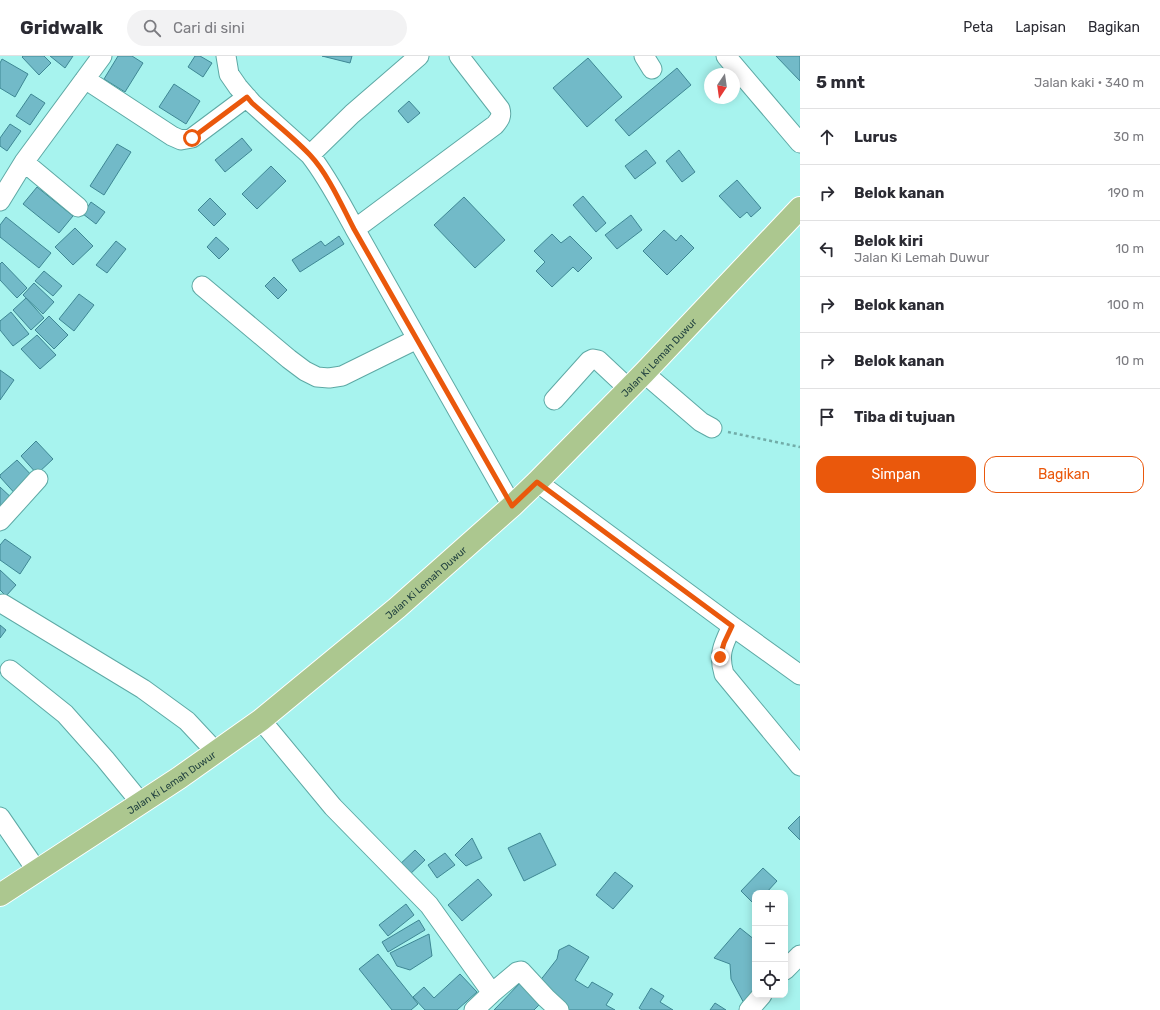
<!DOCTYPE html>
<html lang="id">
<meta charset="utf-8">
<style>
:root{--surface:#fff;--page:#f2f2f3;--text:#2b2b33;--muted:#7c7c81;--line:#e1e1e2;--accent:#ea580c}
body{margin:0;font-family:Rubik,sans-serif;background:var(--page);color:var(--text)}
.controls{position:absolute;right:12px;bottom:12px;display:grid;overflow:hidden;border-radius:8px;box-shadow:0 2px 10px #0003}
.controls button{width:36px;height:36px;display:grid;place-items:center;padding:0;border:0;border-bottom:1px solid var(--line);background:var(--surface);color:var(--text);font:20px sans-serif}
.compass{position:absolute;left:704px;top:12px;width:36px;height:36px;border-radius:50%;background:var(--surface);box-shadow:0 2px 10px #0003;rotate:193deg}
.stop{position:absolute;width:12px;height:12px;margin:-9px;border:3px solid #ea580c;border-radius:50%;background:#fff}
.stop.end{background:#ea580c;border-color:#fff;box-shadow:0 1px 4px #0008}
.list{margin:0;padding:0;list-style:none}
h2{display:flex;justify-content:space-between;align-items:center;height:52px;margin:0;padding:0 16px;font-size:17px}
h2 small{font-size:13px;font-weight:400;color:var(--muted)}
.list li{display:grid;grid-template-columns:26px 1fr auto;gap:12px;align-items:center;box-sizing:border-box;height:56px;padding:0 16px;border-top:1px solid var(--line)}
.list b{display:block;font-size:15px;white-space:nowrap}
.list p{margin:0;font-size:13px;white-space:nowrap;color:var(--muted)}
.list em{font-size:13px;font-style:normal;color:var(--muted)}
.actions{display:flex;gap:8px;padding:12px 16px}
.actions a{flex:1;padding:9px 0;border:1px solid var(--accent);border-radius:12px;text-align:center;font-size:14px;color:var(--accent)}
.actions .main{background:var(--accent);color:#fff}
.icon{flex:none;width:22px;height:22px;fill:none;stroke:currentColor;stroke-width:2;stroke-linecap:round;stroke-linejoin:round}
.map{position:relative;flex:none;width:800px;height:954px;overflow:hidden}
header{display:flex;align-items:center;gap:24px;box-sizing:border-box;height:56px;padding:0 20px;background:var(--surface);border-bottom:1px solid var(--line)}
header strong{font-size:19px}
nav{display:flex;gap:22px;margin-inline-start:auto;font-size:14px}
.search{width:280px;height:36px;background:var(--page);display:flex;align-items:center;gap:10px;box-sizing:border-box;padding:0 14px;border-radius:22px;color:var(--muted);font-size:15px}
main{display:flex}
aside{flex:1;background:var(--surface)}
.map>svg:first-child{display:block}
</style>
<header>
<strong>Gridwalk</strong>
<div class="search"><svg class="icon" aria-label="search" viewBox="0 0 24 24"><circle cx="10" cy="10" r="6"/><path d="M15 15l6 6"/></svg>Cari di sini</div>
<nav><a>Peta</a><a>Lapisan</a><a>Bagikan</a></nav>
</header>
<main>
<div class="map">
<svg width="800" height="954" viewBox="0 0 800 954">
<rect width="100%" height="100%" fill="#a7f3ee"/>
<!-- building -->
<path fill="#72bac8" stroke="#3e8794" d="M23 0H44L51 7 39 19 22 1Z
M50 0H73L65 12Z
M118 0H132L143 7 125 36 104 23Z
M195 0H200L212 7 203 21 188 11Z
M322 0H352L350 7Z
M776 0H800V25Z
M588 2 622 41 587 71 553 32Z
M2 3 28 18 15 41 0 32V7Z
M677 12 691 29 629 80 615 64Z
M174 28 200 45 186 68 159 51Z
M31 38 45 47 30 69 16 60Z
M409 45 420 57 408 67 398 55Z
M10 68 21 75 7 95 0 90V82Z
M242 82 252 94 225 116 215 104Z
M117 88 131 96 104 139 90 130Z
M646 94 656 107 635 123 625 110Z
M679 94 695 116 682 126 666 105Z
M271 110 286 125 257 153 242 138Z
M737 124 761 152 751 161 747 156 740 162 719 140Z
M37 131 73 160 59 177 23 148Z
M583 140 606 167 596 176 573 149Z
M464 141 505 184 475 212 434 169Z
M210 142 226 158 214 170 198 154Z
M91 146 105 156 96 168 83 158Z
M631 159 642 174 617 193 605 179Z
M6 161 51 197 39 212 0 181V169Z
M75 172 93 190 73 209 55 191Z
M664 174 676 185 681 179 694 192 667 219 643 195Z
M552 178 561 187 570 180 592 202 578 216 573 211 552 231 536 215 545 206 534 195Z
M339 180 344 188 300 216 292 204 321 185 325 190Z
M216 181 229 193 219 203 207 191Z
M116 185 126 193 107 217 96 209Z
M2 206 27 232 17 242 0 224V208Z
M44 215 62 230 53 240 35 225Z
M274 221 287 234 278 243 265 230Z
M34 227 54 246 43 258 23 239Z
M79 238 94 249 74 275 59 263Z
M26 242 44 262 31 274 13 254Z
M11 256 29 278 13 290 0 274V265Z
M49 260 68 279 54 293 35 274Z
M37 279 56 299 40 313 21 293Z
M0 314 14 324 0 344Z
M36 385 53 403 37 418 21 400Z
M17 404 36 424 18 441 0 421V419Z
M0 431 15 445 0 453Z
M5 483 31 501 20 518 0 504V489Z
M0 514 16 529 6 540 0 534Z
M0 569 6 574 0 582Z
M800 760V784L788 772Z
M540 777 556 809 524 825 508 792Z
M472 782 482 802 466 810 455 799Z
M415 794 425 804 407 821 397 811Z
M445 797 455 809 437 822 428 809Z
M763 812 777 825 766 837H755V849L741 835Z
M615 816 633 830 613 853 596 839Z
M478 823 492 839 462 865 448 849Z
M406 848 414 859 388 880 379 869Z
M419 864 425 874 388 896 382 886Z
M740 872 755 884V939L746 951 731 923 730 908 714 902Z
M429 878 432 900 410 914 397 910 390 897Z
M569 889 589 901 575 924 588 932 592 926 613 938 606 949 615 954H566L539 926 557 903 559 894Z
M378 898 418 948 411 954H392L359 913Z
M460 918 477 936 457 954H425L413 941 424 931 434 942Z
M521 926 542 946 534 954H494Z
M651 932 664 940 660 946 673 954H642L639 952Z
M715 947 726 954H710Z"/>
<g fill="none" stroke-linecap="round" stroke-linejoin="round">
<!-- minor casing -->
<g stroke="#5ea9a5" stroke-width="21">
<path id="minor" d="M226 0 229 18 238 31 252 47 310 99
M419 0 352 58 310 99C328 122 341 148 355 173L512 450
M644 0 652 13
M726 0 800 87
M85 23 172 80 181 84 192 82 247 41
M24 106 78 151
M0 145 24 106 102 0
M355 173 495 69C500 63 502 60 500 53L459 0
M202 230 289 303 305 315 317 321 329 322 342 320 417 283
M644 317 701 366 712 372
M554 344 589 305 593 303 598 304 629 333
M537 426 732 570 800 619
M0 465 38 423
M3 548 143 633 187 665 215 695
M732 570C723 589 718 598 724 618L800 710
M10 614 65 658 105 703 141 747
M261 664 333 751 429 849 492 937
M0 761 37 815
M785 914 800 899
M474 954 492 937 517 916 521 915 546 942 559 954
M749 954 762 939"/>
</g>
<!-- major casing -->
<g stroke="#fff" stroke-width="24">
<g id="major">
<path id="s1" d="M0 839 179 722 261 664 397 552 512 450 537 426 644 317 800 152"/>
</g>
</g>
<!-- path -->
<path stroke="#72aca8" stroke-width="2.5" stroke-dasharray="3 3" stroke-linecap="butt" d="M728 376 800 391"/>
<!-- minor -->
<use href="#minor" stroke="#fff" stroke-width="19"/>
<!-- major -->
<use href="#major" stroke="#acc78f" stroke-width="22"/>
</g>
<g fill="none" stroke-linecap="round" stroke-linejoin="round">
<!-- route -->
<path stroke="#ea580c" stroke-width="5" d="M192 82 247 41 252 47C271 64 292 80 310 99 328 118 342 150 354 173L512 450 537 426 732 570 724 587 720 601"/>
</g>
<g text-anchor="middle" stroke-width="3.5" stroke-linejoin="round" paint-order="stroke">
<!-- street labels -->
<g font-size="10" fill="#224240" stroke="#fff">
<text dy="4" stroke="none"><textPath href="#s1" startOffset="853">Jalan Ki Lemah Duwur</textPath></text>
<text dy="4" stroke="none"><textPath href="#s1" startOffset="529">Jalan Ki Lemah Duwur</textPath></text>
<text dy="4" stroke="none"><textPath href="#s1" startOffset="205">Jalan Ki Lemah Duwur</textPath></text>
</g>
</g>
</svg>
<div class="controls">
<button>+</button>
<button>−</button>
<button><svg class="icon" aria-label="locate" viewBox="0 0 24 24"><circle cx="12" cy="12" r="6"/><path d="M12 2v4M12 18v4M2 12h4M18 12h4"/></svg></button>
</div>
<svg class="compass" viewBox="-18 -18 36 36"><path d="M0-13l5 13h-10z" fill="#e53935"/><path d="M0 13l5-13h-10z" fill="#7c7c81"/></svg>
<div class="stop" style="left:192px;top:82px"></div>
<div class="stop end" style="left:720px;top:601px"></div>
</div>
<aside>
<h2>5 mnt<small>Jalan kaki · 340 m</small></h2>
<ul class="list">
<li><svg class="icon" aria-label="ahead" viewBox="0 0 24 24"><path d="M12 20V5M6 11l6-6 6 6"/></svg><div><b>Lurus</b></div><em>30 m</em></li>
<li><svg class="icon" aria-label="right" viewBox="0 0 24 24"><path d="M7 20v-9h11M14 6l5 5-5 5"/></svg><div><b>Belok kanan</b></div><em>190 m</em></li>
<li><svg class="icon" aria-label="left" viewBox="0 0 24 24"><path d="M17 20v-9H6M10 6l-5 5 5 5"/></svg><div><b>Belok kiri</b><p>Jalan Ki Lemah Duwur</p></div><em>10 m</em></li>
<li><svg class="icon" aria-label="right" viewBox="0 0 24 24"><path d="M7 20v-9h11M14 6l5 5-5 5"/></svg><div><b>Belok kanan</b></div><em>100 m</em></li>
<li><svg class="icon" aria-label="right" viewBox="0 0 24 24"><path d="M7 20v-9h11M14 6l5 5-5 5"/></svg><div><b>Belok kanan</b></div><em>10 m</em></li>
<li><svg class="icon" aria-label="arrive" viewBox="0 0 24 24"><path d="M6 21V4h12l-3 4 3 4H6"/></svg><div><b>Tiba di tujuan</b></div></li>
</ul>
<div class="actions"><a class="main">Simpan</a><a>Bagikan</a></div>
</aside>
</main>
